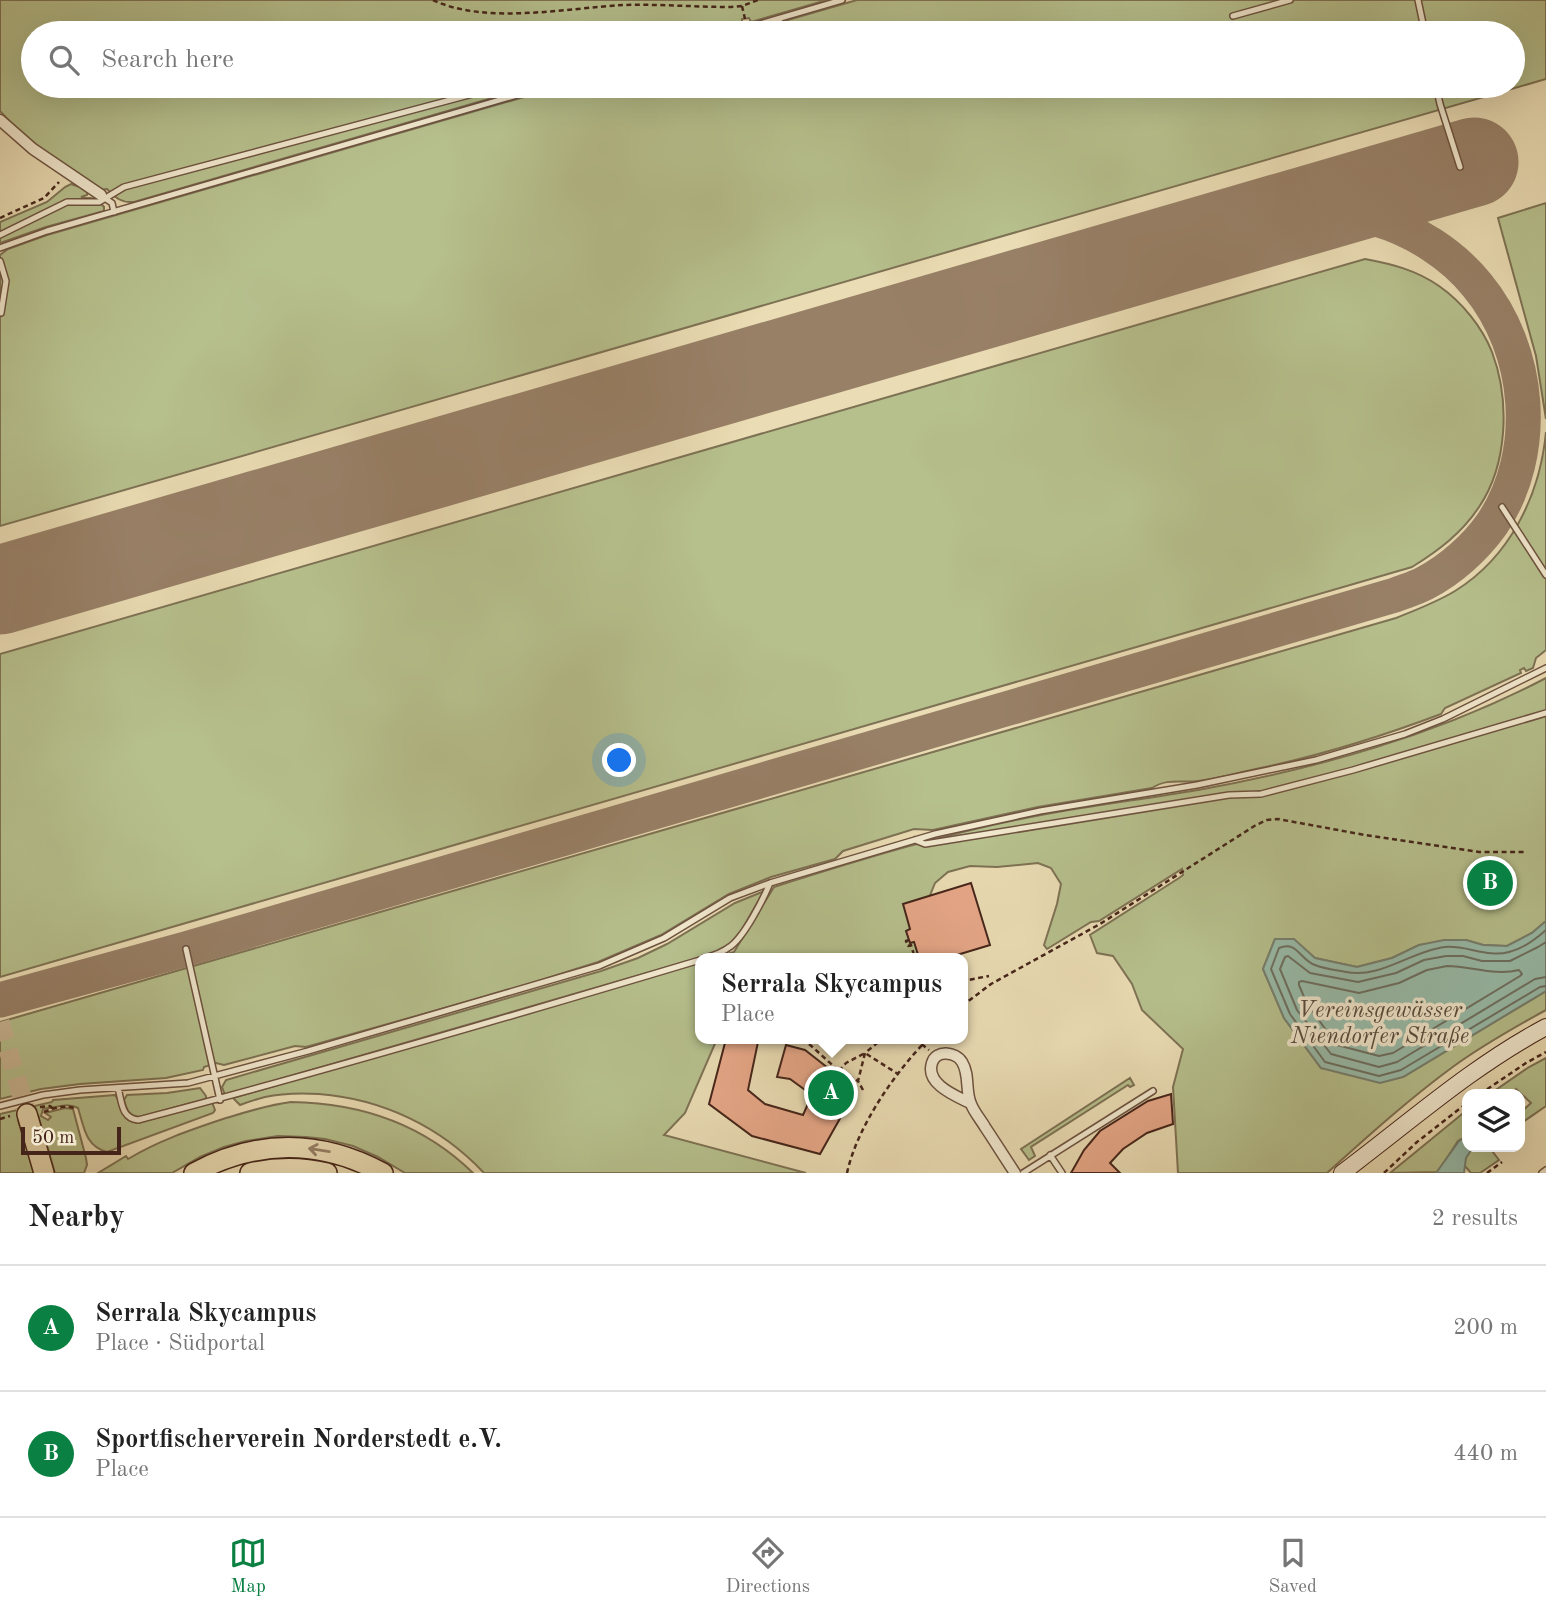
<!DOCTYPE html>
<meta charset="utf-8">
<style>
:root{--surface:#fff;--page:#f2f2f2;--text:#222;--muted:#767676;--line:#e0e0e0;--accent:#0b8043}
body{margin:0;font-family:"Old Standard TT",serif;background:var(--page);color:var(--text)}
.controls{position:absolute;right:21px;bottom:21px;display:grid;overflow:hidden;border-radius:14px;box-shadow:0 7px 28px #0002}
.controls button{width:63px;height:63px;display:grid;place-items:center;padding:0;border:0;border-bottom:2px solid var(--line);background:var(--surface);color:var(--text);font:35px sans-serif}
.scale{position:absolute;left:21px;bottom:18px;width:100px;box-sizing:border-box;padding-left:7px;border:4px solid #45251a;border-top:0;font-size:19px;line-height:24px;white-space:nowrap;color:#45251a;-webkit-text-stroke:5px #f1e8ce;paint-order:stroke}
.you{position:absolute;left:620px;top:761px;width:24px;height:24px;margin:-18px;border:5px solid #fff;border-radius:50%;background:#1a73e8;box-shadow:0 0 0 10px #1a73e833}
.badge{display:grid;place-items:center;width:46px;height:46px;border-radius:50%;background:var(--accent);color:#fff;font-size:23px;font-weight:700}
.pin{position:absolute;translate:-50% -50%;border:4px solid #fff;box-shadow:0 2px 7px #0006}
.popup{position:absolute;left:695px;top:953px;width:273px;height:91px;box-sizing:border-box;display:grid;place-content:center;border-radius:14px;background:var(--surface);filter:drop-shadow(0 2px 5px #0005);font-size:23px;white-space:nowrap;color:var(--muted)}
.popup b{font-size:26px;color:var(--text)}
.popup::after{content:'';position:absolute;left:50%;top:100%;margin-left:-14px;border:14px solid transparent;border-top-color:var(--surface)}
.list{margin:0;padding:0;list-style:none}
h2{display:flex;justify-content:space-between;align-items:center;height:91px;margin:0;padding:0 28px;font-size:30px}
h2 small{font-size:23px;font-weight:400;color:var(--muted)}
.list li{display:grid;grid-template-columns:46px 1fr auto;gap:21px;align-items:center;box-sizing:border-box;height:126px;padding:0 28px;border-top:2px solid var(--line)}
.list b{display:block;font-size:26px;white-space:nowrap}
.list p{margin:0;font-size:23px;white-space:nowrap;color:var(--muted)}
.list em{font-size:23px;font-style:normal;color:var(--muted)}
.icon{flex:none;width:38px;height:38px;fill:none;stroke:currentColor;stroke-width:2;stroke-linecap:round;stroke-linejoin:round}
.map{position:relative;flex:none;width:1546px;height:1173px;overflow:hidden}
.search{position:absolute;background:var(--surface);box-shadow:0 7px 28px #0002;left:21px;right:21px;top:21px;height:77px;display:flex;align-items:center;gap:18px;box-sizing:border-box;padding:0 24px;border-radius:38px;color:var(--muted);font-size:26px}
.sheet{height:343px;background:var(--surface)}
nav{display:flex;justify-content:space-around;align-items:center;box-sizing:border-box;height:98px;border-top:2px solid var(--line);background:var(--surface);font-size:19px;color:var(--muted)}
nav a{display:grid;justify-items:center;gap:4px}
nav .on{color:var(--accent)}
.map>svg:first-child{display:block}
</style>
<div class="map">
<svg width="1546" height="1173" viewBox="0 0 1546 1173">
<rect width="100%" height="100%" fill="#eadcb4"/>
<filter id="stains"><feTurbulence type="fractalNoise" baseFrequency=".00286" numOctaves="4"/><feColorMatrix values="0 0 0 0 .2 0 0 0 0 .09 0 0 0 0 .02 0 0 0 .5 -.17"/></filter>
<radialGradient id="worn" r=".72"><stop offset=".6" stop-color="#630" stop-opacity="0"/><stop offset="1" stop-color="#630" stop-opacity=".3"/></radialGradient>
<!-- green -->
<path fill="#b6c08d" stroke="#7e7254" stroke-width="2" d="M0 0H827L751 22 749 18 742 19V25L713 33H33V86H533L134 202C121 203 116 198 107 189L98 190C63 167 27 143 0 111Z
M857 0H1546V79L0 526V255L8 249 47 235 562 86H1513V33H743Z
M71 184 83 188 88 191 87 195 81 197 97 199 104 207V211L46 227 0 243V222L47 202 65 187Z
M1546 203V419L1536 356 1498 218Z
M1365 259C1392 264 1416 270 1439 286 1462 302 1482 327 1492 352 1510 400 1508 464 1479 507 1462 533 1438 551 1412 567L0 977V654Z
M1546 432V650L1536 658 1533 668 1526 671 1524 668 1520 670 1521 673 1445 708 1441 714C1380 737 1319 756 1256 769 1237 773 1217 779 1198 781 1181 783 1167 778 1152 788L1038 807 933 830 914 829 843 851 835 859 771 877 729 894 661 935 598 962 519 987 306 1047 295 1046 224 1065 216 1063 204 1067 203 1070 166 1078 80 1084 41 1089 0 1099V1022L1396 618C1416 610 1437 602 1455 591 1510 557 1540 495 1546 432Z
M1546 678V921L1532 933 1507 946 1483 945 1466 940 1419 945 1392 958 1357 967 1315 958 1293 939H1275L1263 969 1284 1018 1321 1068 1403 1077 1546 991V1010C1515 1027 1483 1045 1454 1066 1409 1099 1368 1136 1327 1173H1178L1173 1087 1183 1049 1142 1010 1132 984 1113 956 1097 953 1090 935 1179 878 1183 875 1182 869 1099 921 1091 922 1047 949 1044 945 1057 904 1061 884 1051 868 1038 863 997 867 970 866 948 872 935 883 927 903 924 926 926 958H714L734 952 774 887C862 859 950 832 1041 815 1093 805 1146 799 1198 790 1319 768 1437 735 1546 678Z
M762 892 763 893 741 931 730 944 712 954 225 1095 222 1087 226 1080 601 971 638 958 667 944 735 903Z
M700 962V1039H717L685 1113 664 1135 806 1173H484C441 1127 383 1099 319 1094 302 1093 283 1093 265 1097 257 1099 248 1102 240 1105L233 1098Z
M1546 1058V1106L1520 1124V1113L1531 1103 1516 1089 1512 1094H1490L1529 1067Z
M1130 1078 1134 1085 1130 1087 1128 1085 1031 1147 1035 1156 1029 1160 1021 1149Z
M200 1088 206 1096V1099L139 1117C128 1115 127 1110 124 1100L127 1095 167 1093Z
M115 1095C126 1107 117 1121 139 1123L212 1102 215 1110 213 1113 107 1152C85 1146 84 1127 78 1108 67 1102 54 1108 43 1109L41 1116 48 1120 51 1117 45 1113 65 1108 73 1109 86 1158 87 1165 84 1173H55L38 1115C31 1113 23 1116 18 1120L34 1173H0V1114L52 1102 53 1100Z
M291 1102C360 1103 423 1124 473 1173H405L378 1157 353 1146 325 1139 306 1137 278 1136 246 1141 224 1147 200 1157 172 1173H98L126 1156 128 1159C158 1141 190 1130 223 1119 246 1112 267 1105 291 1102Z
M1467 1110V1136L1458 1141 1438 1172 1390 1173Z
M1473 1147H1489L1499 1160 1480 1173H1471L1464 1165 1467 1153Z"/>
<!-- water -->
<path fill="#98bcaa" stroke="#778070" stroke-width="2" d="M1546 921V991L1403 1077 1380 1083 1321 1068 1284 1018 1263 969 1275 939H1294L1315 958 1357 967 1392 958 1419 945 1444 940H1466L1483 945 1507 946 1532 933Z
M1467 1136V1147H1473L1466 1158 1464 1173H1436L1459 1141Z"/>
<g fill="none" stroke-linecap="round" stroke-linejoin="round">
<!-- shore -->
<path stroke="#6e7062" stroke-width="2" d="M1546 930C1536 939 1522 949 1509 952 1488 958 1466 945 1445 947 1411 951 1381 979 1346 972 1336 970 1325 969 1315 965 1300 960 1297 940 1279 948L1271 969 1290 1014 1325 1062 1379 1076 1401 1070 1540 987 1546 986
M1546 942 1538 947 1510 961H1482L1463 956H1446L1424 960 1396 973 1358 982 1310 973 1288 956 1285 957 1280 969 1297 1010 1331 1054 1379 1067 1397 1062 1535 979 1546 977
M1447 966C1471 966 1494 976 1519 970L1522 974 1520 976 1393 1053 1379 1056 1337 1045 1307 1004 1299 985V982L1302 981 1359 993 1399 983 1427 970Z"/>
<!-- taxiway -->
<path stroke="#988067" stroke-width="35" d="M0 1000 186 949 1395 595C1405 591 1416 588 1425 583 1450 570 1475 548 1492 524 1540 453 1531 350 1477 285 1452 254 1414 230 1376 219 1343 208 1309 214 1276 219"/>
<!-- runway -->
<path stroke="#988067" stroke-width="89" d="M0 590 1474 162"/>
</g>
<!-- building -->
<path fill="#e6a788" stroke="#45251a" stroke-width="2" d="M1501 874 1502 891 1479 892 1478 875Z
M971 883 990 945 947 958H919L914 942 910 943 906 931 910 929 903 904Z
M726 1039H742L758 1042 748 1090 765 1104 803 1115 812 1095 790 1079 777 1077 786 1045 805 1050 856 1090 820 1154 752 1136 709 1104Z
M1171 1094 1173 1124 1147 1133 1123 1149 1110 1163 1120 1173H1071L1084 1150 1100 1131 1148 1101Z"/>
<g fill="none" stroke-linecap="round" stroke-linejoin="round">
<!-- highway-tunnel -->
<path stroke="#c9b795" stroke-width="19" stroke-dasharray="19 10" stroke-linecap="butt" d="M0 1022 27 1114"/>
<!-- lane casing -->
<g stroke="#6e5340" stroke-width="8">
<path id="lane" d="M1418 0 1425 33
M1233 16 1290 0
M779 19 783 33
M729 33 842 0
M1436 86 1440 104 1460 167
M103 197 112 203 114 212
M0 235 67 202H99L124 187 484 91 495 93 505 98
M0 248 47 231 548 86
M0 261 6 281 1 313
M1502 507 1546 575
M915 840 925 844 1229 795 1261 794 1353 770 1546 713
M186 949 220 1100
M704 958C713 956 723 952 731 946 745 935 763 900 770 883
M118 1088C122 1102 121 1118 138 1120 326 1071 513 1016 700 960
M0 1106 43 1095 80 1090 188 1083 308 1051 599 966 664 938 730 898 770 883 935 834 1040 811 1197 785 1316 760 1405 734 1443 719 1546 668
M1050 1155 1062 1173
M1023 1173 1153 1091
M1542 1173 1546 1170"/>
</g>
<!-- street casing -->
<g stroke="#6e5340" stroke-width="13">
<path id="street" d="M0 120 33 149 101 195
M970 1103C956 1096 925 1084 932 1063 936 1049 956 1052 962 1062 970 1075 965 1091 971 1104 974 1112 981 1120 985 1127 995 1142 1005 1158 1015 1173"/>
</g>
<!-- secondary casing -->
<g stroke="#45251a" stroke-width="18">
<path id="secondary" d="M1342 1173C1410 1122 1471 1067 1546 1027"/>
</g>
<!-- highway casing -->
<g stroke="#45251a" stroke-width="22">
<path id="highway" d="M27 1114 44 1173
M194 1173C257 1139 320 1139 383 1173
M250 1173C276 1167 302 1167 327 1173"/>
</g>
<!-- path -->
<path stroke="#45251a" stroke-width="2.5" stroke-dasharray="5 3.5" stroke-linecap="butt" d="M433 0C485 25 567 8 624 5 659 4 695 7 731 7L742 6 758 0
M742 6 745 19
M0 218 44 198 59 182
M909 940 906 941 908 946 911 945 915 958
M962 983 968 980 989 976
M962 1006 991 984 1100 924 1256 825 1267 820 1278 819 1365 835 1479 852H1526
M793 1039 808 1043 839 1071 858 1081
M915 1039 929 1050
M839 1071 846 1063 865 1053 898 1074
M863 1090 858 1081 865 1053 882 1039
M1480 1094 1526 1063 1546 1052
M40 1107 50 1106 53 1109
M44 1112C54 1108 66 1104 76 1109
M0 1119 10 1116
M847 1173C857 1127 895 1072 928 1039
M1384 1173 1417 1142 1467 1103
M1487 1173 1502 1162"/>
<!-- lane -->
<use href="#lane" stroke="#f1e8ce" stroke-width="5"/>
<!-- street -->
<use href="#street" stroke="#f1e8ce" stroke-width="10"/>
<!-- secondary -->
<use href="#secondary" stroke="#f1e8ce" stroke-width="16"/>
<!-- highway -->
<use href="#highway" stroke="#eadcb4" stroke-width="19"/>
</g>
<!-- one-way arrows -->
<defs><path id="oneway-shaft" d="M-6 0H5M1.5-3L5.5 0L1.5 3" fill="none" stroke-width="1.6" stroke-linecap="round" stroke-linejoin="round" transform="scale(1.75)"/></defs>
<use stroke="#988067" href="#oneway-shaft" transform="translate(319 1150) rotate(-171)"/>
<g text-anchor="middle" stroke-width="7" stroke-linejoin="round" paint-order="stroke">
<!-- water labels -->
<g font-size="23" font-style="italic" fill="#5a4b3e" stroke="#f1e8ce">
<text x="1380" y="1017">Vereinsgewässer<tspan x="1380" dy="26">Niendorfer Straße</tspan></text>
</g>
</g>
<rect width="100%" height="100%" filter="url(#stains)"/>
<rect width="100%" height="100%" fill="url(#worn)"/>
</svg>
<div class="controls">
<button><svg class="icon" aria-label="layers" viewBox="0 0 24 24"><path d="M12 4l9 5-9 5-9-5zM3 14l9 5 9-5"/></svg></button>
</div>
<div class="scale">50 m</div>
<div class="you"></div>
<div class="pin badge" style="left:831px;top:1093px">A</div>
<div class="popup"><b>Serrala Skycampus</b>Place</div>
<div class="pin badge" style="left:1490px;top:883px">B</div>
<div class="search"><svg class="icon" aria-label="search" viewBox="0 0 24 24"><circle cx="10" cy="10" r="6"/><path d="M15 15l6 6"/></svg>Search here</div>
</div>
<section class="sheet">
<h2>Nearby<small>2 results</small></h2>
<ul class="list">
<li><span class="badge">A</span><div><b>Serrala Skycampus</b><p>Place · Südportal</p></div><em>200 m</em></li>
<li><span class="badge">B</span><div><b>Sportfischerverein Norderstedt e.V.</b><p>Place</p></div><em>440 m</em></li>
</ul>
</section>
<nav>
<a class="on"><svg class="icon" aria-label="map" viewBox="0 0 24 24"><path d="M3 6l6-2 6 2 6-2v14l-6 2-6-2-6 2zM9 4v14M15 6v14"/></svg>Map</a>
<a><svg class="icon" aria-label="directions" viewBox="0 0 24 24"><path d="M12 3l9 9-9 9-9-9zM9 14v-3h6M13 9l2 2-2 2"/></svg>Directions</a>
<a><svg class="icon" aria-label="saved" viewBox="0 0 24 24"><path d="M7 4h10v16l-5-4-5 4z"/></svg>Saved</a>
</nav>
